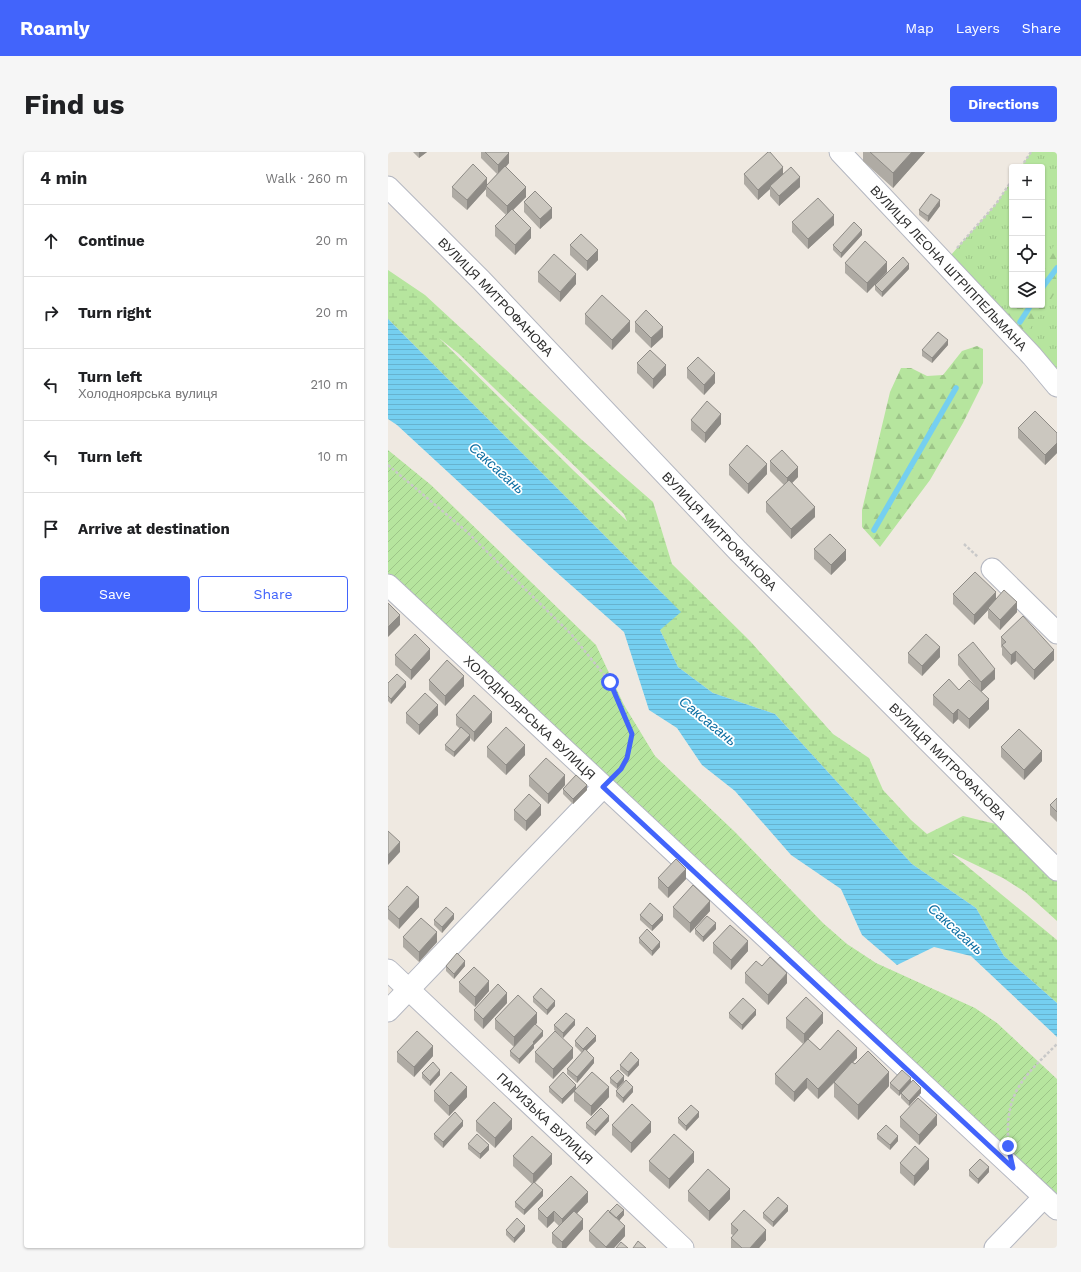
<!DOCTYPE html>
<meta charset="utf-8">
<style>
:root{--surface:#fff;--page:#f6f6f6;--text:#202124;--muted:#757577;--line:#e0e0e0;--accent:#4264fb}
body{margin:0;font-family:"Work Sans",sans-serif;background:var(--page);color:var(--text)}
.controls{position:absolute;right:12px;top:12px;display:grid;overflow:hidden;border-radius:4px;box-shadow:0 1px 3px #0004}
.controls button{width:36px;height:36px;display:grid;place-items:center;padding:0;border:0;border-bottom:1px solid var(--line);background:var(--surface);color:var(--text);font:20px sans-serif}
.stop{position:absolute;width:12px;height:12px;margin:-9px;border:3px solid #4264fb;border-radius:50%;background:#fff}
.stop.end{background:#4264fb;border-color:#fff;box-shadow:0 1px 4px #0008}
.list{margin:0;padding:0;list-style:none}
h2{display:flex;justify-content:space-between;align-items:center;height:52px;margin:0;padding:0 16px;font-size:17px}
h2 small{font-size:13px;font-weight:400;color:var(--muted)}
.list li{display:grid;grid-template-columns:26px 1fr auto;gap:12px;align-items:center;box-sizing:border-box;height:72px;padding:0 16px;border-top:1px solid var(--line)}
.list b{display:block;font-size:15px;white-space:nowrap}
.list p{margin:0;font-size:13px;white-space:nowrap;color:var(--muted)}
.list em{font-size:13px;font-style:normal;color:var(--muted)}
.actions{display:flex;gap:8px;padding:12px 16px}
.actions a{flex:1;padding:9px 0;border:1px solid var(--accent);border-radius:4px;text-align:center;font-size:14px;color:var(--accent)}
.actions .main{background:var(--accent);color:#fff}
.icon{flex:none;width:22px;height:22px;fill:none;stroke:currentColor;stroke-width:2;stroke-linecap:round;stroke-linejoin:round}
.map{position:relative;flex:none;width:669px;height:1096px;overflow:hidden;border-radius:4px}
header{display:flex;align-items:center;gap:24px;box-sizing:border-box;height:56px;padding:0 20px;background:var(--accent);color:#fff}
header strong{font-size:19px}
nav{display:flex;gap:22px;margin-inline-start:auto;font-size:14px}
.intro{display:flex;align-items:center;justify-content:space-between;box-sizing:border-box;height:96px;padding:0 24px}
h1{margin:0;font-size:28px}
.button{padding:10px 18px;border-radius:4px;background:var(--accent);color:#fff;font-size:14px;font-weight:700}
main{display:flex;gap:24px;padding:0 24px}
aside{flex:1;background:var(--surface);border-radius:4px;box-shadow:0 1px 3px #0004}
.map>svg:first-child{display:block}
</style>
<header>
<strong>Roamly</strong>
<nav><a>Map</a><a>Layers</a><a>Share</a></nav>
</header>
<div class="intro"><h1>Find us</h1><a class="button">Directions</a></div>
<main>
<aside>
<h2>4 min<small>Walk · 260 m</small></h2>
<ul class="list">
<li><svg class="icon" aria-label="ahead" viewBox="0 0 24 24"><path d="M12 20V5M6 11l6-6 6 6"/></svg><div><b>Continue</b></div><em>20 m</em></li>
<li><svg class="icon" aria-label="right" viewBox="0 0 24 24"><path d="M7 20v-9h11M14 6l5 5-5 5"/></svg><div><b>Turn right</b></div><em>20 m</em></li>
<li><svg class="icon" aria-label="left" viewBox="0 0 24 24"><path d="M17 20v-9H6M10 6l-5 5 5 5"/></svg><div><b>Turn left</b><p>Холодноярська вулиця</p></div><em>210 m</em></li>
<li><svg class="icon" aria-label="left" viewBox="0 0 24 24"><path d="M17 20v-9H6M10 6l-5 5 5 5"/></svg><div><b>Turn left</b></div><em>10 m</em></li>
<li><svg class="icon" aria-label="arrive" viewBox="0 0 24 24"><path d="M6 21V4h12l-3 4 3 4H6"/></svg><div><b>Arrive at destination</b></div></li>
</ul>
<div class="actions"><a class="main">Save</a><a>Share</a></div>
</aside>
<div class="map">
<svg width="669" height="1096" viewBox="0 0 669 1096">
<defs>
<pattern id="grass-tufts" width="24" height="20" patternUnits="userSpaceOnUse"><rect width="24" height="20" fill="#b6e59e"/><path d="M3 7l-1-3M5 7V3M7 7l1-3M15 17l-1-3M17 17v-4M19 17l1-3" fill="none" stroke="#9dc588"/></pattern>
<pattern id="forest-firs" width="22" height="20" patternUnits="userSpaceOnUse"><rect width="22" height="20" fill="#b6e59e"/><path d="M5 1l3.5 6h-7zM16 11l3.5 6h-7z" fill="#9dc588"/></pattern>
<pattern id="wetland-marsh" width="20" height="14" patternUnits="userSpaceOnUse"><rect width="20" height="14" fill="#b6e59e"/><path d="M1 5h8M5 5V1M11 12h8M15 12V8" fill="none" stroke="#9dc588"/></pattern>
<pattern id="garden-furrows" width="10" height="10" patternUnits="userSpaceOnUse"><rect width="10" height="10" fill="#b6e59e"/><path d="M-1 1l2-2M0 10L10 0M9 11l2-2" fill="none" stroke="#9dc588"/></pattern>
<pattern id="water-rules" width="6" height="5" patternUnits="userSpaceOnUse"><rect width="6" height="5" fill="#75cff0"/><path d="M0 2.5h6" fill="none" stroke="#66b2ce"/></pattern>
</defs>
<rect width="100%" height="100%" fill="#efe9e1"/>
<!-- grass -->
<path fill="url(#grass-tufts)" d="M643 0H669V235L555 112 608 52 624 28V153H654V15H633Z"/>
<!-- forest -->
<path fill="url(#forest-firs)" d="M669 90V137L659 154 632 189 612 169 624 151V153H654V109Z
M589 194 595 197V231L575 271 542 328 492 395 474 375V358L502 240 513 216H523L539 224 555 223 574 199Z"/>
<!-- wetland -->
<path fill="url(#wetland-marsh)" fill-rule="evenodd" d="M0 118 37 143 194 288 265 350 284 412 362 489 445 582 481 606 495 638 523 668 539 682 575 664 612 673 669 729V769L637 740 615 726 563 701 669 788V851L616 804 588 756 524 712 387 562 325 541 290 515 272 478 277 444 0 167ZM51 186 71 202 236 362 239 369 186 319Z"/>
<!-- garden -->
<path fill="url(#garden-furrows)" d="M0 298 43 333 208 493 236 553 267 604 347 680 435 771 459 792 488 811 587 856 609 871 669 927V1057L0 433Z"/>
<!-- water -->
<path fill="url(#water-rules)" d="M0 167 293 460 272 478 290 515 325 541 387 562 524 712 588 756 616 804 669 851V885L583 804 546 795 509 813 474 783 453 737 403 703 347 639 314 613 289 576 261 558 236 480 166 418 9 273 0 267Z"/>
<g fill="none" stroke-linecap="round" stroke-linejoin="round">
<!-- stream -->
<path stroke="#75cff0" stroke-width="5.5" d="M654 136 669 116
M632 170 643 153
M486 378 568 236"/>
<!-- street casing -->
<g stroke="#b4b7c1" stroke-width="23">
<g id="street">
<path id="s1" d="M452 0 644 204 669 234"/>
<path id="s2" d="M0 35 93 128 350 399 669 718"/>
<path d="M604 417 669 481"/>
<path id="s3" d="M0 433 669 1057"/>
<path id="s4" d="M0 818 295 1096"/>
<path d="M0 859 215 635"/>
<path d="M607 1096 656 1045"/>
</g>
</g>
<!-- path -->
<path stroke="#c9c9c9" stroke-width="2.5" stroke-dasharray="3 2" stroke-linecap="butt" d="M633 15 643 0
M569 96 608 52 624 28
M0 313 77 378 183 482 222 530 243 582 239 606 229 621
M576 392 590 405
M620 984C618 938 639 922 669 892"/>
<!-- street -->
<use href="#street" stroke="#fff" stroke-width="21"/>
</g>
<!-- wall -->
<path fill="#afaba4" d="M25 0H39L31 6Z
M93 0H120L121 11 118 15 138 45 125 58 143 86 127 103 107 84V74L118 63 98 44V37L79 58 64 45V35L99 33 109 22 93 6Z
M475 0H537L505 36 475 9Z
M356 22H395L412 35 391 54 382 44V37L370 48 356 32Z
M136 50 164 66 152 77 136 60Z
M552 54 540 70 531 63V58Z
M404 70 446 73 420 97 404 80Z
M474 83 453 106 445 98V93Z
M182 93 210 108 199 119 182 103Z
M457 111 499 120 479 141 457 121Z
M521 117 494 145 487 138V133Z
M150 120 188 132 172 150 150 130Z
M197 162 242 179 224 198 197 172Z
M247 170 275 185 263 196 247 180Z
M560 193 544 211 534 204V198Z
M249 211 278 223 265 237 249 221Z
M299 216 327 231 316 243 299 226Z
M303 268 333 272 317 291 303 278Z
M630 276 669 281V301L657 313 630 286Z
M382 309 410 325 404 331 427 365 403 387 378 360V350L396 333 382 319Z
M341 313 379 322 360 342 341 323Z
M426 397 458 408 443 423 426 407Z
M565 442 608 447 629 460 612 478 600 466V458L586 473 565 452Z
M613 485 666 508 646 528 628 509 623 513 614 503V496L613 495Z
M520 501 552 505 534 524 520 511Z
M7 503 42 507 23 528 7 513Z
M570 503 607 527 593 540 601 557 581 577 570 567 565 572 545 553V543L571 538H591L570 513Z
M41 528 76 534 57 554 41 538Z
M0 531 18 535 3 552 0 549Z
M18 561 50 563 31 583 18 571Z
M68 563 104 570 86 590 82 586V588L66 605 57 598V593L72 577 68 573Z
M99 595 137 603 118 623 99 605Z
M613 595 654 609 636 628 613 605Z
M141 624 177 633 160 652 141 634Z
M175 637 199 638 185 652 175 642Z
M669 646V670L662 663V653Z
M126 658 153 663 138 679 126 668Z
M270 726 298 727 280 746 270 736Z
M0 755H31L11 777 0 767Z
M285 755 322 759 302 781 285 765Z
M252 763 275 768 264 779 252 768Z
M66 767 54 781 46 773V768Z
M307 777H328L315 790 307 782Z
M15 785 49 790 31 810 15 795Z
M251 786 272 795 264 804 251 791Z
M325 791 360 799 343 818 325 801Z
M58 814H77L66 827 58 819Z
M374 814 399 831 380 853 357 831V821Z
M71 830 101 839 87 855 71 840Z
M145 845 167 854 159 863 145 850Z
M119 851 95 877 86 868V858Z
M341 861 368 863 354 878 341 866Z
M398 866 435 871 420 887 432 898 469 906 465 910 467 912 501 934 470 968 446 945V931L430 947 419 936 406 950 387 932V922L415 892 398 876Z
M107 867 149 871 147 872 155 884 146 893V896L131 912 122 904V899L126 895 107 877Z
M166 873H187L175 886 166 878Z
M187 889H208L199 898 206 911 189 931 179 922V917L194 901 187 894Z
M9 900 45 904 26 925 9 910Z
M147 900 185 906 165 927 147 910Z
M232 913H251L240 925 232 918Z
M34 921 52 923 42 934 34 926Z
M222 926 236 929 229 937 222 931Z
M523 930 533 941 521 954 513 946V941L511 944 502 936V931Z
M161 935 188 937 221 945 203 964 186 949V939L174 952 161 940Z
M46 939 79 945 61 964 46 949Z
M228 939 245 940 235 951 228 944Z
M311 965 298 979 290 971V966Z
M512 965 549 973 531 993 512 975Z
M88 969 124 977 107 996 88 979Z
M221 969 207 984 198 976V971Z
M224 973 263 980 243 1001 224 983Z
M75 974 55 996 46 987V982Z
M489 982 510 989 502 998 489 987Z
M80 992 101 998 92 1007 80 997Z
M125 1004 164 1012 147 1031 155 1044 136 1063 127 1055V1050L144 1032 125 1014Z
M261 1009 306 1010 281 1037 261 1019Z
M512 1011 541 1017 526 1034 512 1021Z
M581 1018 601 1020 590 1032 581 1024Z
M300 1039 342 1047 321 1069 300 1049Z
M200 1050 189 1061 195 1077 178 1096H169L164 1091V1081L171 1074 166 1069 159 1076 150 1067V1057Z
M400 1059 385 1075 375 1066V1061Z
M221 1060 236 1063 231 1069 237 1084 226 1096H208L201 1089V1079Z
M343 1072 378 1088 371 1096H343V1086L345 1083 343 1082Z
M118 1078 137 1079 126 1091 118 1083Z"/>
<!-- shaded-wall -->
<path fill="#8e8b86" d="M31 0H39L31 6Z
M524 0H537L505 36V21Z
M121 1V11L110 23V13Z
M395 15V25L382 34V37L370 48V38Z
M412 25V35L391 54V44Z
M99 26V35L98 34V37L79 58V48Z
M138 35V45L119 64V54Z
M552 48V54L540 70V64Z
M164 56V66L152 77V67Z
M446 63V73L420 97V87Z
M143 76V86L127 103V93Z
M474 78V83L453 106V101Z
M210 98V108L199 119V109Z
M499 110V120L479 141V131Z
M521 112V117L494 145V140Z
M188 122V132L172 150V140Z
M242 169V179L224 198V188Z
M275 175V185L263 196V186Z
M560 188V193L544 211V206Z
M278 213V223L265 237V227Z
M327 221V231L316 243V233Z
M333 262V272L317 291V281Z
M669 291V301L657 313V303Z
M379 312V322L360 342V332Z
M410 315V325L399 336V326Z
M427 355V365L403 387V377Z
M458 398V408L443 423V413Z
M608 440V450L600 456V458L586 473V463Z
M629 450V460L612 478V468Z
M12 463V473L0 485V475Z
M552 495V505L534 524V514Z
M42 497V507L23 528V518Z
M666 498V508L646 528V518Z
M628 499V509L623 513V503Z
M607 517V527L593 540V530Z
M76 524V534L57 554V544Z
M18 530V535L3 552V547Z
M601 547V557L581 577V567Z
M50 553V563L31 583V573Z
M570 557V567L565 572V562Z
M104 560V570L86 590V580Z
M82 583V588L66 605V600Z
M137 593V603L118 623V613Z
M654 599V609L636 628V618Z
M177 623V633L160 652V642Z
M199 633V638L185 652V647Z
M153 653V663L138 679V669Z
M12 690V700L0 713V703Z
M298 717V727L280 746V736Z
M31 745V755L11 777V767Z
M322 749V759L302 781V771Z
M66 762V767L54 781V775Z
M275 763V768L264 779V774Z
M328 771V777L315 790V785Z
M49 780V790L31 810V800Z
M360 789V799L343 818V808Z
M272 790V795L264 804V799Z
M77 809V814L66 827V822Z
M399 821V831L380 853V843Z
M101 829V839L87 855V845Z
M119 841V851L95 877V867Z
M167 849V854L159 863V858Z
M368 858V863L354 878V873Z
M149 861V871L126 895V885Z
M435 861V871L416 892V882Z
M187 868V873L175 886V881Z
M155 879V884L146 893V896L131 912V907L145 890Z
M208 884V889L195 902V897Z
M45 894V904L26 925V915Z
M185 896V906L165 927V917Z
M469 896V906L430 947V937Z
M206 906V911L189 931V925Z
M251 908V913L240 925V920Z
M52 918V923L42 934V929Z
M501 920V934L470 968V953Z
M236 924V929L229 937V932Z
M419 926V936L406 950V940Z
M523 926V931L511 944V939Z
M188 933V938L174 952V947Z
M79 935V945L61 964V954Z
M221 935V945L203 964V954Z
M245 935V940L235 951V946Z
M533 936V941L521 954V949Z
M311 960V965L298 979V974Z
M549 963V973L531 993V983Z
M221 964V969L207 984V979Z
M124 967V977L107 996V986Z
M75 969V974L55 996V990Z
M263 970V980L243 1001V991Z
M510 984V989L502 998V993Z
M101 993V998L92 1007V1002Z
M306 1000V1010L281 1037V1027Z
M164 1002V1012L145 1032V1022Z
M541 1007V1017L526 1034V1024Z
M601 1015V1020L590 1032V1027Z
M342 1037V1047L321 1069V1059Z
M155 1038V1044L136 1063V1058Z
M200 1040V1050L174 1077V1067Z
M400 1054V1059L385 1075V1070Z
M236 1058V1063L228 1072V1067Z
M166 1059V1069L159 1076V1066Z
M195 1067V1077L178 1096H174V1090Z
M137 1074V1079L126 1091V1086Z
M237 1074V1084L226 1096H218V1095Z
M378 1078V1088L371 1096H362Z"/>
<!-- building -->
<path fill="#cbc7bf" stroke="#8e8b86" d="M97 0H120L121 1 110 13Z
M380 0H382L395 15 370 38 356 22Z
M482 0H524L505 21Z
M85 12 99 26 79 48 64 35Z
M117 14 138 35 119 54 98 34Z
M403 15 412 25 391 44 382 34Z
M147 39 164 56 152 67 136 50Z
M543 42 552 48 540 64 531 58Z
M430 46 446 63 420 87 404 70Z
M124 57 143 76 127 93 107 74Z
M466 70 474 78 453 101 445 93Z
M193 82 210 98 199 109 182 93Z
M477 89 499 110 479 131 457 111Z
M166 102 188 122 172 140 150 120Z
M515 105 521 112 494 140 487 133Z
M214 143 242 169 224 188 197 162Z
M258 158 275 175 263 186 247 170Z
M550 180 560 188 544 206 534 198Z
M262 198 278 213 265 227 249 211Z
M310 205 327 221 316 233 299 216Z
M319 249 333 262 317 281 303 268Z
M647 259 669 281V291L657 303 630 276Z
M359 293 379 312 360 332 341 313Z
M394 298 410 315 399 326 382 309Z
M401 328 427 355 403 377 378 350Z
M442 382 458 398 443 413 426 397Z
M587 420 608 440 586 463 565 442Z
M616 438 629 450 612 468 600 456Z
M0 451 12 463 0 475Z
M635 464 666 498 646 518 628 499 623 503 614 493 618 490 613 485Z
M27 482 42 497 23 518 7 503Z
M538 482 552 495 534 514 520 501Z
M585 490 607 517 593 530 570 503Z
M59 508 76 524 57 544 41 528Z
M9 522 18 530 3 547 0 544V531Z
M561 527 571 538 581 528 601 547 581 567 570 557 565 562 545 543Z
M37 541 50 553 31 573 18 561Z
M86 543 104 560 86 580 68 563Z
M73 575 82 583 66 600 57 593Z
M118 575 137 593 118 613 99 595Z
M631 577 654 599 636 618 613 595Z
M158 606 177 623 160 642 141 624Z
M188 623 199 633 185 647 175 637Z
M141 642 153 653 138 669 126 658Z
M669 646V660L662 653Z
M0 679 12 690 0 703Z
M288 707 298 717 280 736 270 726Z
M305 733 322 749 302 771 285 755Z
M19 734 31 745 11 767 0 757V755Z
M262 751 275 763 264 774 252 763Z
M58 755 66 762 54 775 46 768Z
M319 764 328 771 315 785 307 777Z
M33 766 49 780 31 800 15 785Z
M342 773 360 789 343 808 325 791Z
M259 777 272 790 264 799 251 786Z
M69 801 77 809 66 822 58 814Z
M382 805 399 821 380 843 357 821 368 809 374 814Z
M86 815 101 829 87 845 71 830Z
M110 832 119 841 95 867 86 858Z
M153 836 167 849 159 858 145 845Z
M130 843 149 861 126 885 107 867Z
M418 845 435 861 416 882 398 866Z
M355 846 368 858 354 873 341 861Z
M178 861 187 868 175 881 166 873Z
M147 872 155 879 145 890 146 891 131 907 122 899Z
M199 875 208 884 195 897 187 889Z
M450 878 469 896 430 937 419 926 406 940 387 922 420 887 432 898Z
M29 879 45 894 26 915 9 900Z
M167 879 185 896 165 917 147 900Z
M197 897 206 906 189 925 179 917Z
M480 899 501 920 470 953 446 930 464 910 467 912Z
M243 900 251 908 240 920 232 913Z
M45 910 52 918 42 929 34 921Z
M230 918 236 924 229 932 222 926Z
M514 918 523 926 511 939 502 931Z
M63 920 79 935 61 954 46 939Z
M175 920 188 933 174 947 161 935Z
M204 920 221 935 203 954 186 939Z
M238 928 245 935 235 946 228 939Z
M525 928 533 936 521 949 513 941Z
M530 946 549 963 531 983 512 965Z
M106 950 124 967 107 986 88 969Z
M244 952 263 970 243 991 224 973Z
M303 953 311 960 298 974 290 966Z
M213 956 221 964 207 979 198 971Z
M67 960 75 969 55 990 46 982Z
M498 973 510 984 502 993 489 982Z
M89 982 101 993 92 1002 80 992Z
M286 982 306 1000 281 1027 261 1009Z
M144 984 164 1002 145 1022 125 1004Z
M527 994 541 1007 526 1024 512 1011Z
M592 1007 601 1015 590 1027 581 1018Z
M320 1017 342 1037 321 1059 300 1039Z
M183 1024 200 1040 174 1067 166 1059 159 1066 150 1057Z
M146 1030 155 1038 136 1058 127 1050Z
M390 1045 400 1054 385 1070 375 1061Z
M229 1052 236 1058 228 1066 221 1060Z
M220 1058 237 1074 218 1095 201 1079Z
M356 1058 378 1078 362 1096H354L343 1086 350 1078 343 1072Z
M186 1059 195 1067 174 1090 164 1081Z
M129 1066 137 1074 126 1086 118 1078Z
M250 1089 258 1096H245Z
M233 1090 240 1096H228Z"/>
<g fill="none" stroke-linecap="round" stroke-linejoin="round">
<!-- route -->
<path stroke="#4264fb" stroke-width="5" d="M222 530 244 582 239 606 233 617 215 635 625 1016 620 994"/>
</g>
<g text-anchor="middle" stroke-width="3.5" stroke-linejoin="round" paint-order="stroke">
<!-- street labels -->
<g font-size="13" fill="#2e2e2e" stroke="#fff">
<text dy="5" stroke="none"><textPath href="#s1" startOffset="159">ВУЛИЦЯ ЛЕОНА ШТРІППЕЛЬМАНА</textPath></text>
<text dy="5" stroke="none"><textPath href="#s2" startOffset="154">ВУЛИЦЯ МИТРОФАНОВА</textPath></text>
<text dy="5" stroke="none"><textPath href="#s2" startOffset="478">ВУЛИЦЯ МИТРОФАНОВА</textPath></text>
<text dy="5" stroke="none"><textPath href="#s3" startOffset="194">ХОЛОДНОЯРСЬКА ВУЛИЦЯ</textPath></text>
<text dy="5" stroke="none"><textPath href="#s2" startOffset="802">ВУЛИЦЯ МИТРОФАНОВА</textPath></text>
<text dy="5" stroke="none"><textPath href="#s4" startOffset="216">ПАРИЗЬКА ВУЛИЦЯ</textPath></text>
</g>
<!-- water labels -->
<g font-size="14" font-style="italic" fill="#0d6fa3" stroke="#fff">
<text transform="translate(109 316) rotate(42)" y="5">Саксагань</text>
<text transform="translate(320 569) rotate(39)" y="5">Саксагань</text>
<text transform="translate(568 777) rotate(42)" y="5">Саксагань</text>
</g>
</g>
</svg>
<div class="controls">
<button>+</button>
<button>−</button>
<button><svg class="icon" aria-label="locate" viewBox="0 0 24 24"><circle cx="12" cy="12" r="6"/><path d="M12 2v4M12 18v4M2 12h4M18 12h4"/></svg></button>
<button><svg class="icon" aria-label="layers" viewBox="0 0 24 24"><path d="M12 4l9 5-9 5-9-5zM3 14l9 5 9-5"/></svg></button>
</div>
<div class="stop" style="left:222px;top:530px"></div>
<div class="stop end" style="left:620px;top:994px"></div>
</div>
</main>
